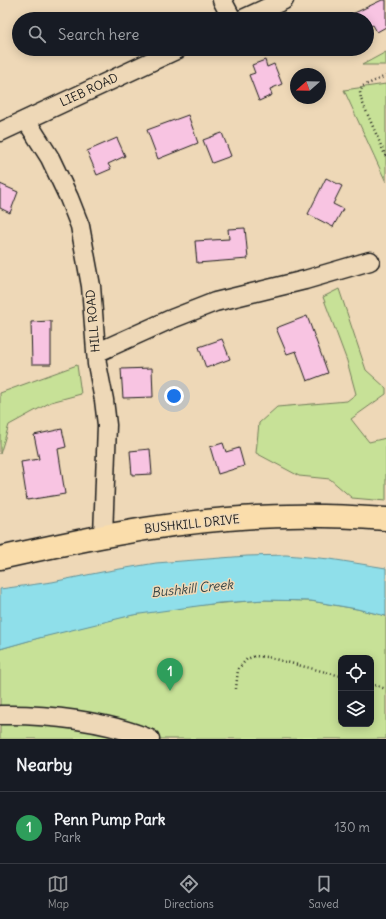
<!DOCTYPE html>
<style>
:root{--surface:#171b24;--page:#242831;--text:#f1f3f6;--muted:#9ea1a6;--line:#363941;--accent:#919294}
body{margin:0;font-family:Delius,sans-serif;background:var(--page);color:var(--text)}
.controls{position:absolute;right:12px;bottom:12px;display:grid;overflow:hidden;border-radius:8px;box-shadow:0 2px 10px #0003}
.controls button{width:36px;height:36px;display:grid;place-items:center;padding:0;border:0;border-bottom:1px solid var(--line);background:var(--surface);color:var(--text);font:20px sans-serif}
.compass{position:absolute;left:290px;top:68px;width:36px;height:36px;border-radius:50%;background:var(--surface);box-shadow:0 2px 10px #0003;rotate:250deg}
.you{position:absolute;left:174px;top:396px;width:14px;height:14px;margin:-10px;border:3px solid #fff;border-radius:50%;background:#1a73e8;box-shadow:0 0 0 6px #1a73e833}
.badge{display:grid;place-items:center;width:26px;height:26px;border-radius:50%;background:var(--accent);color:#fff;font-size:13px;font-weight:700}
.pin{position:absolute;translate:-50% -33px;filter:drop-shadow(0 1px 2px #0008)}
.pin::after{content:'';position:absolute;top:21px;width:14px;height:12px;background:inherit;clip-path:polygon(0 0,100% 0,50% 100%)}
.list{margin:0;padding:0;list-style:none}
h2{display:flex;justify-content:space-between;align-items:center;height:52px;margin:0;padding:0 16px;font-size:17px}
h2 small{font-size:13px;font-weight:400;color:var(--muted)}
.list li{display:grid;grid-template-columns:26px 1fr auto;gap:12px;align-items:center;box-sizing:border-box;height:72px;padding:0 16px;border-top:1px solid var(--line)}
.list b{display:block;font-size:15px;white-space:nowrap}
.list p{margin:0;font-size:13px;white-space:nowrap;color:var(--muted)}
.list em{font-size:13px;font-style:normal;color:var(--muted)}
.icon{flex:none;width:22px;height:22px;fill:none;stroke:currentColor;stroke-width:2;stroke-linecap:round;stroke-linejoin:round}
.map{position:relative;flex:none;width:386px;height:739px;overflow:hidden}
.search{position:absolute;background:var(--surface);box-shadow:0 2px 10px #0003;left:12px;right:12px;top:12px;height:44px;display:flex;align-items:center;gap:10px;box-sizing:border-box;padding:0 14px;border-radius:22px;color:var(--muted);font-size:15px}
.sheet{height:124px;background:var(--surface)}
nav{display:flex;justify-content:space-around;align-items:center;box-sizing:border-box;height:56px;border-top:1px solid var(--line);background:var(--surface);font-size:11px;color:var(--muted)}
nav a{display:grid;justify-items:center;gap:2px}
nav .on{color:var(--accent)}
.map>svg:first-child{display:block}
</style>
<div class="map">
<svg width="386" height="739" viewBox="0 0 386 739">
<rect width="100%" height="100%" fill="#eed8b7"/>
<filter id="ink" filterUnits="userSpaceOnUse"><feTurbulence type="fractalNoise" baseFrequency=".025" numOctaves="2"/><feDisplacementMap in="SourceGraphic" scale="8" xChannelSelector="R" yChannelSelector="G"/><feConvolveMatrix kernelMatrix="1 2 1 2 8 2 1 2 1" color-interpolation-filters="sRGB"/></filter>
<g filter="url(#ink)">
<!-- green -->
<path fill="#c7e197" stroke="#727e5a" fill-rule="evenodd" d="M386 52V65H362Z
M386 84V182L344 90Z
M339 289 366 370 386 388V394L351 419 369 442 386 438V501L352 498 330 479 299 476 256 453 259 423 277 407 347 401 356 394 347 361 323 297Z
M77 365 81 394 51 402 9 425 0 454V393Z
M265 600 311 601 357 609 386 616V739H0V649C44 636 88 624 132 615 176 606 221 603 265 600ZM341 658H371V724H341Z"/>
<!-- water -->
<path fill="#8fdfea" stroke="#619198" d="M286 555 330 559 386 568V616L357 609 311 601 265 600 219 603 133 615 39 638 0 649V589L52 582 102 572 156 563 247 556Z"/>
<!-- building -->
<path fill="#f8c4e2" stroke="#1c1c1c" d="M382 0H386V27L377 32 373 25 367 28V19H342Z
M265 60 267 67 274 64 282 84 270 89 272 95 259 101 249 75 255 73 252 65Z
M188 115 198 143 158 159 147 130Z
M222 133 231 156 212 163 203 140Z
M117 138 125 156 108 164 111 169 97 175 87 151Z
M326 178 342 186 333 204 343 209 333 227 308 214Z
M0 184 18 192 10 213 0 208Z
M245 228 248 259 197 263 195 241 229 239 228 229Z
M307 316 328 373 307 381 296 351 287 354 276 328Z
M51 321V364H32L31 322Z
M222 339 230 359 206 368 199 347Z
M152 368 153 397 123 398 121 369Z
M62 429 66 447 58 449 65 494 27 500 21 462 39 459 34 435Z
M223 443 226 452 239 448 244 466 218 474 210 447Z
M150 449 152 474 132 475 130 451Z"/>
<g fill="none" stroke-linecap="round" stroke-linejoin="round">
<!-- minor casing -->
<g stroke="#1c1c1c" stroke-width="21">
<path id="minor" d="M222 0 232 19
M243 19 284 0
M26 120 50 158 69 198 80 226 91 286 97 364 104 400 107 425 103 536
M0 132 178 49
M96 353 169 320 215 302 305 280 370 261
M0 715C47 714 107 721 150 739"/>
</g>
<!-- major casing -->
<g stroke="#1c1c1c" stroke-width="25">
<path id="major" d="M0 558C76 541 151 525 228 519 281 514 333 515 386 519"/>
</g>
<!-- path -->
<path stroke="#1c1c1c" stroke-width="2.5" stroke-dasharray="1 3" stroke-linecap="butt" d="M386 76 363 86 360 92 361 99 386 157
M371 684 386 689
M236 689 238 669 247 659 255 656 267 657 341 676"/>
<!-- minor -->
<use href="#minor" stroke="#eed8b7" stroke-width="18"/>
<!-- major -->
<use href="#major" stroke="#faddab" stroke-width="22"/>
</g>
</g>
<g text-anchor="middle" stroke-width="3" stroke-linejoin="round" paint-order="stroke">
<!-- street labels -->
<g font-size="12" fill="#1c1c1c" stroke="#eed8b7">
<text transform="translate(89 90) rotate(-25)" y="4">LIEB ROAD</text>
<text transform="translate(93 321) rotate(-95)" y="4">HILL ROAD</text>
<text transform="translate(192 524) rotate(-6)" y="4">BUSHKILL DRIVE</text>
</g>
<!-- water labels -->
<g font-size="13" font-style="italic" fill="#334345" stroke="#eed8b7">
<text transform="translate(192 588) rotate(-6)" y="5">Bushkill Creek</text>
</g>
</g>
</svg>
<div class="controls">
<button><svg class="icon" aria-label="locate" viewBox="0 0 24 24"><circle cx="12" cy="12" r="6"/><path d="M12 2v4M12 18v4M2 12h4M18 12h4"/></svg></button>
<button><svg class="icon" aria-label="layers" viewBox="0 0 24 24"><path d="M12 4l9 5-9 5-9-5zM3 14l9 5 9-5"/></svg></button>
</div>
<svg class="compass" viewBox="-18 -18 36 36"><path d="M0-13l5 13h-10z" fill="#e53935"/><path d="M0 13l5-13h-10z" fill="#9ea1a6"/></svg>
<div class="you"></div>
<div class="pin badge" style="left:170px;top:691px;background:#2e9e5b">1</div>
<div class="search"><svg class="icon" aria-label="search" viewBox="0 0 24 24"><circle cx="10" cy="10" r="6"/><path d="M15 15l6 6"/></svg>Search here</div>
</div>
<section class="sheet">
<h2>Nearby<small></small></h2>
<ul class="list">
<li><span class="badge" style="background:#2e9e5b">1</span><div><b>Penn Pump Park</b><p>Park</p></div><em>130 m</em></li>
</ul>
</section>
<nav>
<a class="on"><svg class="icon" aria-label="map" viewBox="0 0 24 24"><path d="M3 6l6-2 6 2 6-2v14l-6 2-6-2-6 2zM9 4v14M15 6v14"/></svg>Map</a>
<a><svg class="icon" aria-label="directions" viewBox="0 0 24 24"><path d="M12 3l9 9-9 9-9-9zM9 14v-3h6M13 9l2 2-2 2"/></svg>Directions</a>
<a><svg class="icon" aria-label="saved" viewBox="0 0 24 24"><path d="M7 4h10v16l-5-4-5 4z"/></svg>Saved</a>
</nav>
